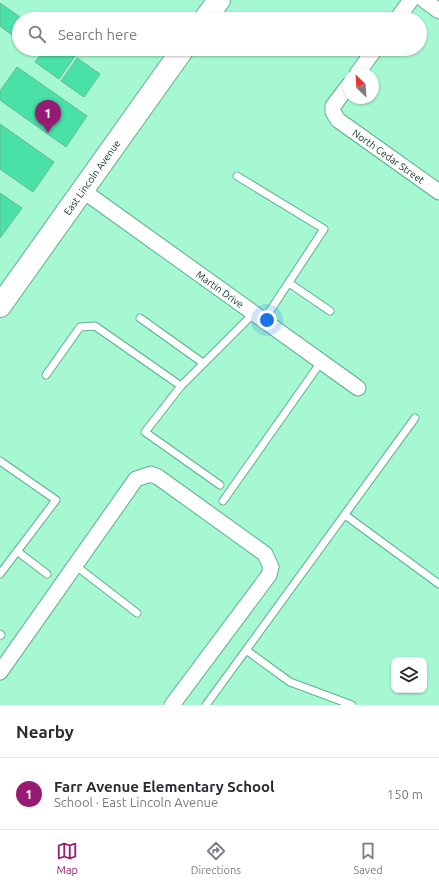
<!DOCTYPE html>
<meta charset="utf-8">
<style>
:root{--surface:#fff;--page:#f7f7f7;--text:#2b2b33;--muted:#7c7c81;--line:#e1e1e2;--accent:#981b73}
body{margin:0;font-family:Ubuntu,sans-serif;background:var(--page);color:var(--text)}
.controls{position:absolute;right:12px;bottom:12px;display:grid;overflow:hidden;border-radius:8px;box-shadow:0 1px 3px #0004}
.controls button{width:36px;height:36px;display:grid;place-items:center;padding:0;border:0;border-bottom:1px solid var(--line);background:var(--surface);color:var(--text);font:20px sans-serif}
.compass{position:absolute;left:343px;top:68px;width:36px;height:36px;border-radius:50%;background:var(--surface);box-shadow:0 1px 3px #0004;rotate:335deg}
.you{position:absolute;left:267px;top:320px;width:14px;height:14px;margin:-10px;border:3px solid #fff;border-radius:50%;background:#1a73e8;box-shadow:0 0 0 6px #1a73e833}
.badge{display:grid;place-items:center;width:26px;height:26px;border-radius:50%;background:var(--accent);color:#fff;font-size:13px;font-weight:700}
.pin{position:absolute;translate:-50% -33px;filter:drop-shadow(0 1px 2px #0008)}
.pin::after{content:'';position:absolute;top:21px;width:14px;height:12px;background:inherit;clip-path:polygon(0 0,100% 0,50% 100%)}
.list{margin:0;padding:0;list-style:none}
h2{display:flex;justify-content:space-between;align-items:center;height:52px;margin:0;padding:0 16px;font-size:17px}
h2 small{font-size:13px;font-weight:400;color:var(--muted)}
.list li{display:grid;grid-template-columns:26px 1fr auto;gap:12px;align-items:center;box-sizing:border-box;height:72px;padding:0 16px;border-top:1px solid var(--line)}
.list b{display:block;font-size:15px;white-space:nowrap}
.list p{margin:0;font-size:13px;white-space:nowrap;color:var(--muted)}
.list em{font-size:13px;font-style:normal;color:var(--muted)}
.icon{flex:none;width:22px;height:22px;fill:none;stroke:currentColor;stroke-width:2;stroke-linecap:round;stroke-linejoin:round}
.map{position:relative;flex:none;width:439px;height:705px;overflow:hidden}
.search{position:absolute;background:var(--surface);box-shadow:0 1px 3px #0004;left:12px;right:12px;top:12px;height:44px;display:flex;align-items:center;gap:10px;box-sizing:border-box;padding:0 14px;border-radius:22px;color:var(--muted);font-size:15px}
.sheet{height:124px;background:var(--surface)}
nav{display:flex;justify-content:space-around;align-items:center;box-sizing:border-box;height:56px;border-top:1px solid var(--line);background:var(--surface);font-size:11px;color:var(--muted)}
nav a{display:grid;justify-items:center;gap:2px}
nav .on{color:var(--accent)}
.map>svg:first-child{display:block}
</style>
<div class="map">
<svg width="439" height="705" viewBox="0 0 439 705">
<rect width="100%" height="100%" fill="#a5f8d2"/>
<!-- building -->
<path fill="#49e1a7" stroke="#67ba95" d="M0 3 23 19H19V40L0 26Z
M45 49H65L75 56 59 79 35 62Z
M77 58 100 74 84 97 61 81Z
M17 67 87 116 66 147 0 100V91Z
M0 124 54 162 33 192 0 169Z
M0 193 22 208 0 238Z"/>
<g fill="none" stroke-linecap="round" stroke-linejoin="round">
<!-- service casing -->
<g stroke="#5eb08d" stroke-width="9">
<path id="service" d="M237 176 324 229 264 320
M289 283 330 311
M140 318 203 363
M46 375 80 327 95 326 181 386 145 432 220 485
M181 386 254 313
M0 461 56 500 0 574
M223 501 321 362
M345 515 439 584
M17 551 47 574
M76 566 137 613
M0 634 1 635
M246 650 290 682 352 705
M206 705 415 418"/>
</g>
<!-- minor casing -->
<g stroke="#5eb08d" stroke-width="17">
<g id="minor">
<path d="M424 0 439 11"/>
<path d="M397 19 411 0"/>
<path d="M357 74 375 49"/>
<path id="s1" d="M349 85 333 106V112L338 120 439 192"/>
<path id="s2" d="M82 190 358 388"/>
<path d="M0 672 136 479 151 474 158 477 265 554 271 567 269 575 172 705"/>
</g>
</g>
<!-- primary casing -->
<g stroke="#5eb08d" stroke-width="24">
<g id="primary">
<path d="M205 19 219 0"/>
<path id="s3" d="M0 306 183 49"/>
</g>
</g>
<!-- service -->
<use href="#service" stroke="#fff" stroke-width="7"/>
<!-- minor -->
<use href="#minor" stroke="#fff" stroke-width="15"/>
<!-- primary -->
<use href="#primary" stroke="#fff" stroke-width="22"/>
</g>
<g text-anchor="middle" stroke-width="3" stroke-linejoin="round" paint-order="stroke">
<!-- street labels -->
<g font-size="10" fill="#0d3123" stroke="#fff">
<text dy="4" stroke="none"><textPath href="#s1" startOffset="104">North Cedar Street</textPath></text>
<text dy="4" stroke="none"><textPath href="#s3" startOffset="158">East Lincoln Avenue</textPath></text>
<text dy="4" stroke="none"><textPath href="#s2" startOffset="170">Martin Drive</textPath></text>
</g>
</g>
</svg>
<div class="controls">
<button><svg class="icon" aria-label="layers" viewBox="0 0 24 24"><path d="M12 4l9 5-9 5-9-5zM3 14l9 5 9-5"/></svg></button>
</div>
<svg class="compass" viewBox="-18 -18 36 36"><path d="M0-13l5 13h-10z" fill="#e53935"/><path d="M0 13l5-13h-10z" fill="#7c7c81"/></svg>
<div class="you"></div>
<div class="pin badge" style="left:48px;top:133px">1</div>
<div class="search"><svg class="icon" aria-label="search" viewBox="0 0 24 24"><circle cx="10" cy="10" r="6"/><path d="M15 15l6 6"/></svg>Search here</div>
</div>
<section class="sheet">
<h2>Nearby<small></small></h2>
<ul class="list">
<li><span class="badge">1</span><div><b>Farr Avenue Elementary School</b><p>School · East Lincoln Avenue</p></div><em>150 m</em></li>
</ul>
</section>
<nav>
<a class="on"><svg class="icon" aria-label="map" viewBox="0 0 24 24"><path d="M3 6l6-2 6 2 6-2v14l-6 2-6-2-6 2zM9 4v14M15 6v14"/></svg>Map</a>
<a><svg class="icon" aria-label="directions" viewBox="0 0 24 24"><path d="M12 3l9 9-9 9-9-9zM9 14v-3h6M13 9l2 2-2 2"/></svg>Directions</a>
<a><svg class="icon" aria-label="saved" viewBox="0 0 24 24"><path d="M7 4h10v16l-5-4-5 4z"/></svg>Saved</a>
</nav>
